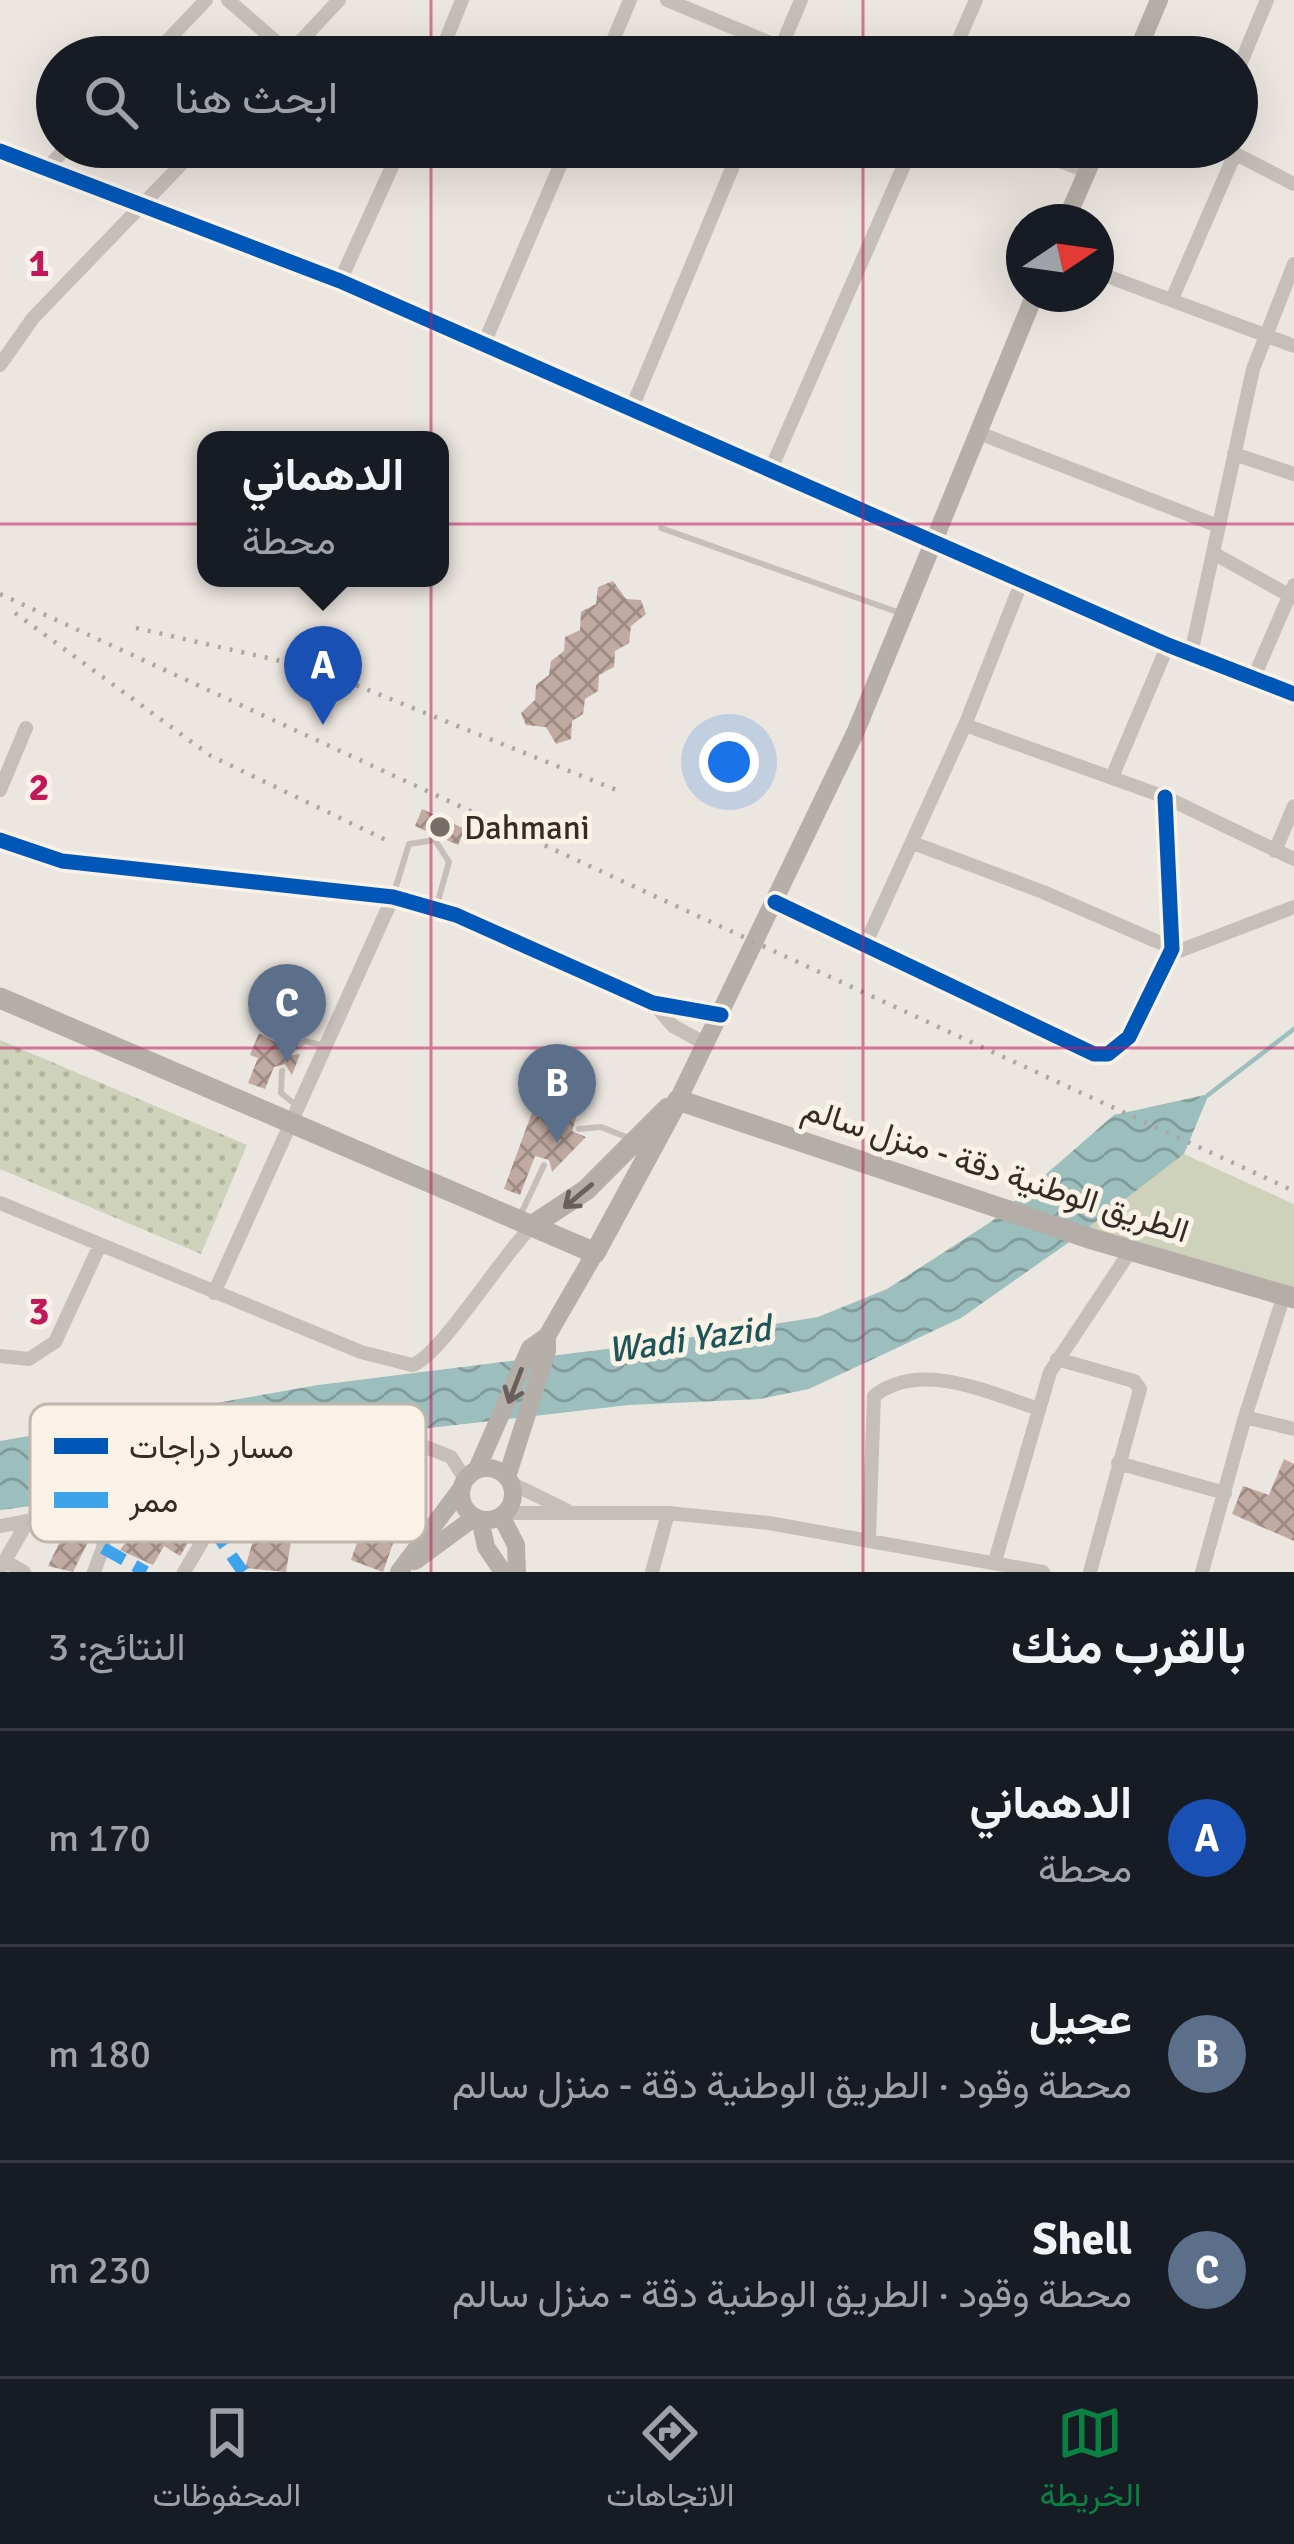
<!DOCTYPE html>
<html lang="ar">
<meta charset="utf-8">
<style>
:root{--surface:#171b24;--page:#20242c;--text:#f1f3f6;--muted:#9ea1a6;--line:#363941;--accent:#0b8043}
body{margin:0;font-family:Signika,Vazirmatn,sans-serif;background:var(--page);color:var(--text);direction:rtl}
.compass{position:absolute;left:1006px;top:204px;width:108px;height:108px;border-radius:50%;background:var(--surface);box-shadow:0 12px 48px #0002;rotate:77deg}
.you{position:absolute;left:729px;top:762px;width:42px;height:42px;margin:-30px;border:9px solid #fff;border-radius:50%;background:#1a73e8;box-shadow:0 0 0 18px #1a73e833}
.badge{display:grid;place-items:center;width:78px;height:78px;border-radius:50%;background:var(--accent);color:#fff;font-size:39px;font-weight:700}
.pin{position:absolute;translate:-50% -99px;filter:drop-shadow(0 3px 6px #0008)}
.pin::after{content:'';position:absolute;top:63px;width:42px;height:36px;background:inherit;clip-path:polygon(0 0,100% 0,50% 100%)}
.popup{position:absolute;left:197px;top:431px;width:252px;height:156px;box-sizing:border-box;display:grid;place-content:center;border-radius:24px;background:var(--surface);filter:drop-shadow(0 3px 9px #0005);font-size:39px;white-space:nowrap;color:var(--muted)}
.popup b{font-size:45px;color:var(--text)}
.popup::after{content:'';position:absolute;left:50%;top:100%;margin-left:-24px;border:24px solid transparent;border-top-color:var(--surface)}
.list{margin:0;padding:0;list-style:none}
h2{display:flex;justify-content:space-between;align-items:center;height:156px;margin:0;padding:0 48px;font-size:51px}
h2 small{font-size:39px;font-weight:400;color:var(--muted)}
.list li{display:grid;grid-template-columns:78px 1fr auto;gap:36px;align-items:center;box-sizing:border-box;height:216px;padding:0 48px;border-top:3px solid var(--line)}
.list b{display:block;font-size:45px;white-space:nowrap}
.list p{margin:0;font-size:39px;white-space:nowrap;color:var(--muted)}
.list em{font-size:39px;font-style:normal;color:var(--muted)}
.icon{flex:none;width:66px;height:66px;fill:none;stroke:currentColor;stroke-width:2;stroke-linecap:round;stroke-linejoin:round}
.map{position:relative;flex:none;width:1294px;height:1572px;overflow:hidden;direction:ltr}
.search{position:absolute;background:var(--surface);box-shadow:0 12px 48px #0002;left:36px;right:36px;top:36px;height:132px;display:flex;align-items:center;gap:30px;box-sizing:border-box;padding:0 42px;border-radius:66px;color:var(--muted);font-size:45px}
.sheet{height:804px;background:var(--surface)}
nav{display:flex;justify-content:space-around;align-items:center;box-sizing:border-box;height:168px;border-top:3px solid var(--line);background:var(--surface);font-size:33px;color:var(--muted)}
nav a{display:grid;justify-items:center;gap:6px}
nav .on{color:var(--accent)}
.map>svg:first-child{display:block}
</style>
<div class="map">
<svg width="1294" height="1572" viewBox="0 0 1294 1572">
<defs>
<pattern id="park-dots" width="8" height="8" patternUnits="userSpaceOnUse" patternTransform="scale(3)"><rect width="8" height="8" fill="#ced2ba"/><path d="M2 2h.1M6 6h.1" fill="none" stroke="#b2b4a0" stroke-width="1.8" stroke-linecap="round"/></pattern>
<pattern id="water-waves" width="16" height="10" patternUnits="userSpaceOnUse" patternTransform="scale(3)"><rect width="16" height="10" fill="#9cbfbe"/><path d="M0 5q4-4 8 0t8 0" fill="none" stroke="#809b9a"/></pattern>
<pattern id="building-cross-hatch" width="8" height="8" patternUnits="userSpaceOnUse" patternTransform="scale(3)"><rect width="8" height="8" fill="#c1aaa1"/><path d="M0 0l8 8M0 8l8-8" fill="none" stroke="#9e8b83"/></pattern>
</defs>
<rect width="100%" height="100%" fill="#ece6e0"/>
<!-- grass -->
<path fill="#ced2ba" d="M1184 1154 1294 1204V1287L1086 1227Z"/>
<!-- park -->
<path fill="url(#park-dots)" d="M0 1040 247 1145 201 1254 0 1169Z"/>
<!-- water -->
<path fill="url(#water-waves)" d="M1209 1094 1184 1154 1065 1245 961 1318 809 1389 760 1399 629 1405 421 1429 110 1496 0 1510V1441L318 1385 654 1343 818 1317 887 1289 992 1221 1114 1115Z"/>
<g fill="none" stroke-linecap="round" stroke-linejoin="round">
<!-- stream -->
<path stroke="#9cbfbe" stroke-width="4.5" d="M1208 1095 1294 1029"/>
</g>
<!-- building -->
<path fill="url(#building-cross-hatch)" d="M613 581 626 599 641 600 646 614 631 626 629 643 615 651 614 667 599 675 598 691 585 699 583 714 572 721 571 739 556 744 546 727 526 725 521 713 535 700 536 685 549 675 551 661 564 651 565 637 580 630 581 612 596 604 598 587Z
M422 809 465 829 458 845 415 826Z
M259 1033 284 1047 287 1056 300 1054 292 1075 285 1064 274 1067 265 1089 248 1083 258 1058 250 1055Z
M542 1085 582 1099 572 1131 586 1137 552 1172 549 1160 535 1156 520 1195 504 1189Z
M423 1458 383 1572 351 1560 375 1491 361 1495 359 1485 316 1495 312 1478Z
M1284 1459 1294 1464V1541L1232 1514 1243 1486 1269 1495Z
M150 1509 191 1538 180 1556 164 1546 153 1565 120 1550Z
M258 1524 293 1529 286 1572 245 1568Z
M66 1530 88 1542 73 1572 48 1566Z"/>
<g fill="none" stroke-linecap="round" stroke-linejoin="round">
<!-- lane -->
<path stroke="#c6bfb9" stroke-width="6" d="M661 528 900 613
M393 896 409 844 435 840 449 862 436 908
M291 1050 305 1041 325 1046
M282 1071 281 1093 297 1106
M579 1129 601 1127 629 1138
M520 1216 544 1165"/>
<!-- street -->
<path stroke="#c6bfb9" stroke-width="14" d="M228 0 289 53
M667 0 804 57
M152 57 206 0
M286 57 339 0
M439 57 462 0
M606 57 630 0
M777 57 801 0
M951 57 976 0
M1237 72 1267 0
M1020 147 1087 171
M1222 147 1294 184
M0 151 340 281 1168 645 1294 694
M46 169 67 147
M1096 272 1294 346
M340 281 401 147
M1172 299 1234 156
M483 346 568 147
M0 365 33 318 198 147
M631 410 741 147
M979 433 1218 526
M1234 454 1294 474
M770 471 912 147
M1213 553 1294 598
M1191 654 1253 369 1294 264
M1254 677 1294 585
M965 725 1165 797 1294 859
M1112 777 1168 645
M0 790 26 728
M0 840 62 861 393 897 456 915 653 1003 721 1015
M913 843 1043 892 1179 951 1294 907
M1275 851 1294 806
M775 902 1094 1054H1108L1129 1037 1172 949 1165 797
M865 945 965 725 1022 581
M653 1003 673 1026 706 1044
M0 1203 361 1352 412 1365C439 1358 502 1255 533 1225
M214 1293 393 897
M0 1356 29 1359 55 1342 100 1245
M1057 1359 1134 1381 1140 1389 1090 1572
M1245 1417 1284 1295
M1118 1463 1225 1493
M511 1483 566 1510
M504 1513H668L769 1523 1043 1572
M0 1526 423 1446 451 1457 465 1479
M869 1537 874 1396C920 1360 987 1392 1036 1408
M5 1561 24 1572
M995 1561 1050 1372 1131 1250
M0 1569 28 1521
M94 1572 103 1548 108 1507
M184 1572 238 1481
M652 1572 668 1513
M1202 1572 1245 1417 1294 1429"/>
<!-- secondary -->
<path stroke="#b6afa9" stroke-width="18" d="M1135 57 1159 0
M1065 222 1098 147
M678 1100 856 731 1035 294
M461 1494a26 26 0 1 1 52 0a26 26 0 1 1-52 0Z
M477 1469 530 1348 547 1336 595 1253
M507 1477 547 1351V1336
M501 1516 516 1545 517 1572
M480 1519 486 1547 503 1572
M415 1561 475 1517
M399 1572 461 1489"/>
<!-- primary -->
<path stroke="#b5ada8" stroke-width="21" d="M0 998 595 1253 678 1100
M678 1100 1092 1239 1294 1298
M533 1225 586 1190 668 1108"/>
<!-- rail -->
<path stroke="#ada7a3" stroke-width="4.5" stroke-dasharray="3 9" stroke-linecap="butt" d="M0 594 1294 1191
M15 613 211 756 390 842
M136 628 316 669 619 791"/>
<!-- quiet -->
<path stroke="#3fa3eb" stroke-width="12" stroke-dasharray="24 12" stroke-linecap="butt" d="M211 1526 243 1572
M103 1548 146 1572"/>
<!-- cycleway casing -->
<g stroke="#faf1e7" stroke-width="22">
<path id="cycleway" d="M0 151 340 281 1168 645 1294 694
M0 840 62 861 393 897 456 915 653 1003 721 1015
M775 902 1094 1054H1108L1129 1037 1172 949 1165 797"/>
</g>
<!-- cycleway -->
<use href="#cycleway" stroke="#0057b8" stroke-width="15"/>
</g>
<!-- one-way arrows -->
<defs><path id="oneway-shaft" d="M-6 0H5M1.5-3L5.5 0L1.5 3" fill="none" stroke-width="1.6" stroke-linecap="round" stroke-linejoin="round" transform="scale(3)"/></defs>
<g stroke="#69605b">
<use href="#oneway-shaft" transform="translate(578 1196) rotate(140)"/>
<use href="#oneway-shaft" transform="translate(515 1386) rotate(111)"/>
</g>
<!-- grid -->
<path fill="none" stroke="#c2185b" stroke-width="3" stroke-opacity="0.55" d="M431 0V57M863 0V57M431 147V1572M863 147V1572M0 524H1294M0 1048H1294"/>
<!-- markers -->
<circle fill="#766d68" stroke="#faf1e7" stroke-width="4.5" cx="440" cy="827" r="12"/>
<g text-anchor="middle" stroke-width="10" stroke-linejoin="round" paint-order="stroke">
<!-- poi labels -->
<g font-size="33" fill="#362c27" stroke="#faf1e7" text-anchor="start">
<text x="464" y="839">Dahmani</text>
</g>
<!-- street labels -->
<g font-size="33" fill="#362c27" stroke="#faf1e7">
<text transform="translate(996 1169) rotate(18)" y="12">الطريق الوطنية دقة - منزل سالم</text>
</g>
<!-- water labels -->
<g font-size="36" font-style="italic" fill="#1c5659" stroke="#faf1e7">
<text transform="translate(689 1338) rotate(-8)" y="13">Wadi Yazid</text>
</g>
</g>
<!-- legend -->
<rect x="30" y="1404" width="396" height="138" rx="18" fill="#faf1e7" stroke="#bfb6ad" stroke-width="3"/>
<rect x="54" y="1438" width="54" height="16" fill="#0057b8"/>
<rect x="54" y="1492" width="54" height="16" fill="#3fa3eb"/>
<g font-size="33" fill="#362c27">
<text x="129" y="1458">مسار دراجات</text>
<text x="129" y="1512">ممر</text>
</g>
<g font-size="39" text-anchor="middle" font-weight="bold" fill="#c2185b" stroke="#faf1e7" stroke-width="10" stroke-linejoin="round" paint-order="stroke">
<text x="39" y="276">1</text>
<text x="39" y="800">2</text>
<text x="39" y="1324">3</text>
</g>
</svg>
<svg class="compass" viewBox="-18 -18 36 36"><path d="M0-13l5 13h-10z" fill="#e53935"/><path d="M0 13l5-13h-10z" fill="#9ea1a6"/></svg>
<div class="you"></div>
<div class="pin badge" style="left:323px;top:725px;background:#1a4fb4">A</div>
<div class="popup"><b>الدهماني</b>محطة</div>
<div class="pin badge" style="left:557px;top:1143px;background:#5c6f8a">B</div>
<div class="pin badge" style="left:287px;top:1063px;background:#5c6f8a">C</div>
<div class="search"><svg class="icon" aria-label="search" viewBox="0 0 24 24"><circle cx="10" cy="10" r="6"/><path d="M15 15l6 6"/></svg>ابحث هنا</div>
</div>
<section class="sheet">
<h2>بالقرب منك<small>النتائج: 3</small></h2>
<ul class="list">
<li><span class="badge" style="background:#1a4fb4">A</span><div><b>الدهماني</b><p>محطة</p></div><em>170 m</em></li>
<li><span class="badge" style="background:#5c6f8a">B</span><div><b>عجيل</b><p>محطة وقود · الطريق الوطنية دقة - منزل سالم</p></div><em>180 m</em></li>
<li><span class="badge" style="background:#5c6f8a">C</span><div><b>Shell</b><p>محطة وقود · الطريق الوطنية دقة - منزل سالم</p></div><em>230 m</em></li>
</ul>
</section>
<nav>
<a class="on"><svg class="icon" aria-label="map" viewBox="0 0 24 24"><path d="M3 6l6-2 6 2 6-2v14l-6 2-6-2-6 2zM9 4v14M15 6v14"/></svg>الخريطة</a>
<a><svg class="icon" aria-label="directions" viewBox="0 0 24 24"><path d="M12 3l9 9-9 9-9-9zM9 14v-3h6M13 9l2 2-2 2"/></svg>الاتجاهات</a>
<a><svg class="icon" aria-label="saved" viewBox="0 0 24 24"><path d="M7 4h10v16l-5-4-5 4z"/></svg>المحفوظات</a>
</nav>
